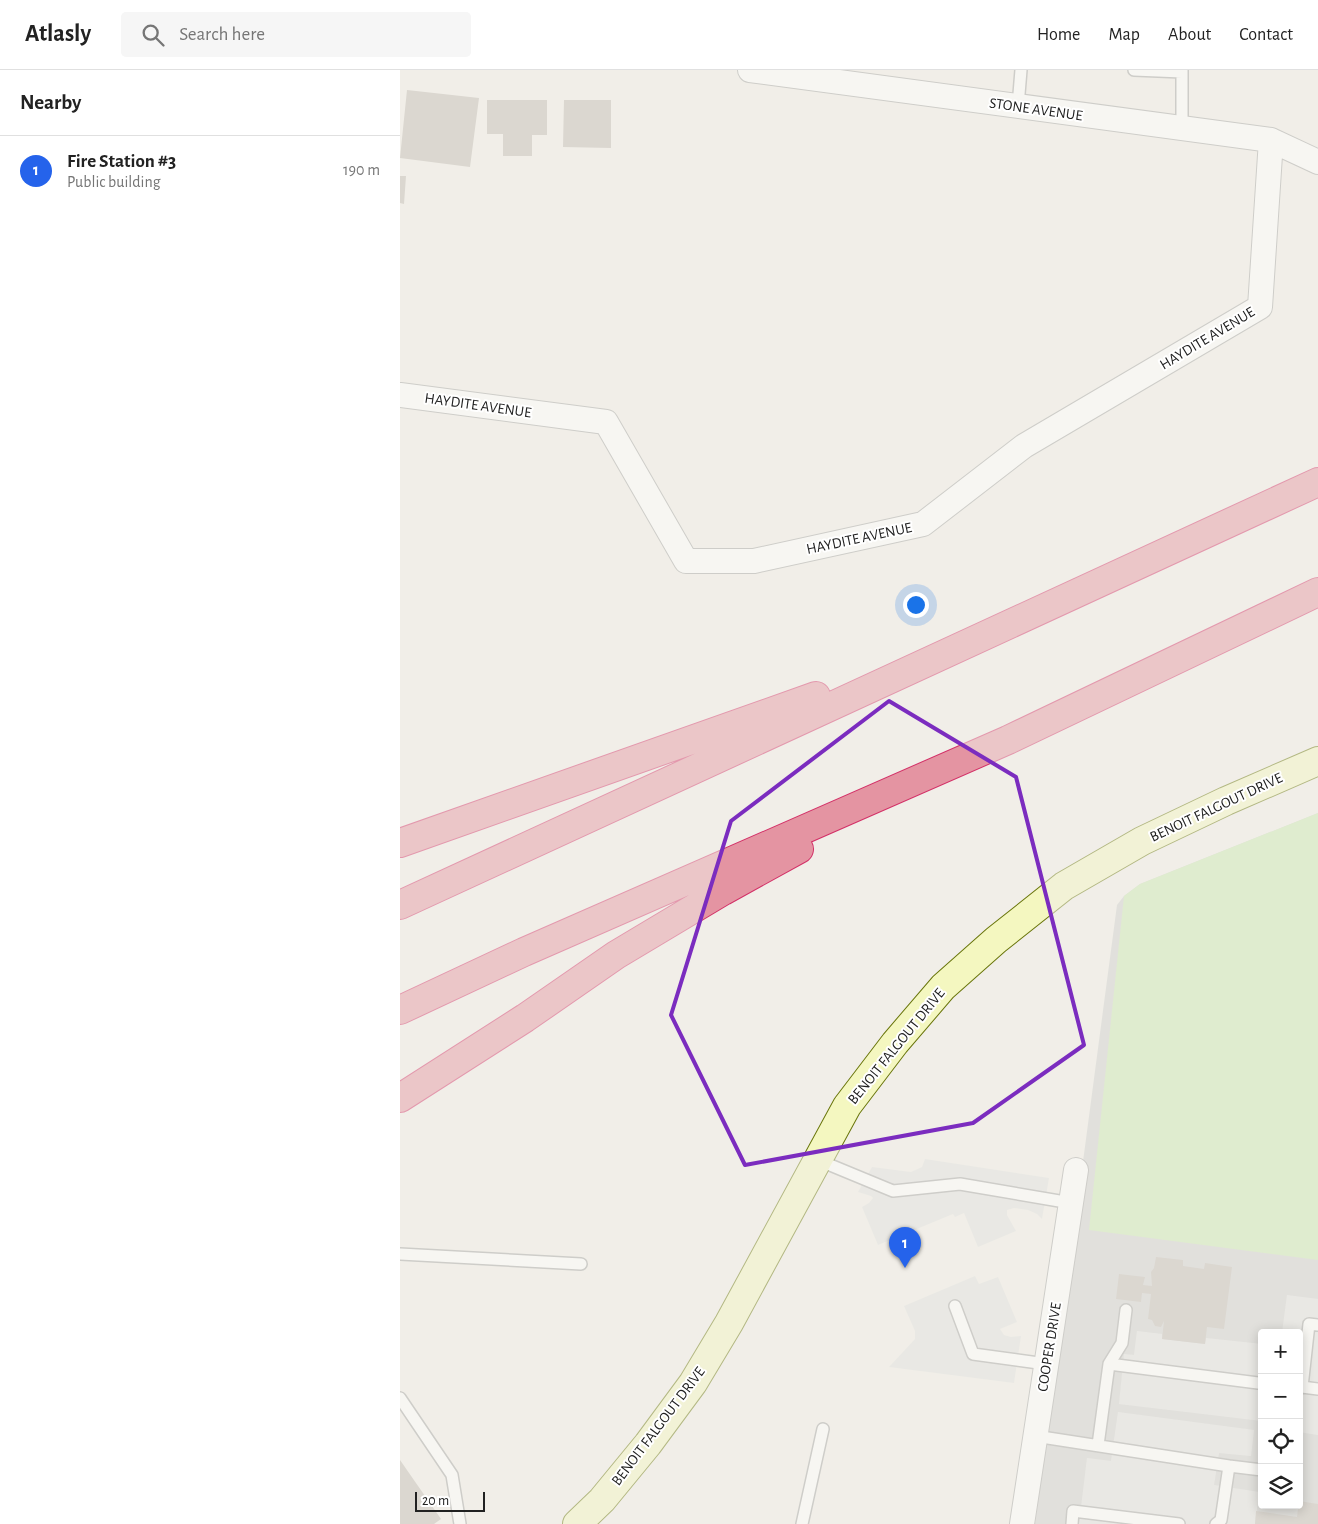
<!DOCTYPE html>
<meta charset="utf-8">
<style>
:root{--surface:#fff;--page:#f6f6f6;--text:#222;--muted:#767676;--line:#e0e0e0;--accent:#2563eb}
body{margin:0;font-family:"Alegreya Sans",sans-serif;background:var(--page);color:var(--text)}
.controls{position:absolute;right:15px;bottom:15px;display:grid;overflow:hidden;border-radius:5px;box-shadow:0 2px 12px #0003}
.controls button{width:45px;height:45px;display:grid;place-items:center;padding:0;border:0;border-bottom:1px solid var(--line);background:var(--surface);color:var(--text);font:25px sans-serif}
.scale{position:absolute;left:15px;bottom:12px;width:70px;box-sizing:border-box;padding-left:5px;border:2px solid #212121;border-top:0;font-size:14px;line-height:18px;white-space:nowrap;color:#212121;-webkit-text-stroke:4px #fff;paint-order:stroke}
.you{position:absolute;left:515px;top:534px;width:18px;height:18px;margin:-12px;border:4px solid #fff;border-radius:50%;background:#1a73e8;box-shadow:0 0 0 8px #1a73e833}
.badge{display:grid;place-items:center;width:32px;height:32px;border-radius:50%;background:var(--accent);color:#fff;font-size:16px;font-weight:700}
.pin{position:absolute;translate:-50% -41px;filter:drop-shadow(0 1px 2px #0008)}
.pin::after{content:'';position:absolute;top:26px;width:18px;height:15px;background:inherit;clip-path:polygon(0 0,100% 0,50% 100%)}
.list{margin:0;padding:0;list-style:none}
h2{display:flex;justify-content:space-between;align-items:center;height:65px;margin:0;padding:0 20px;font-size:21px}
h2 small{font-size:16px;font-weight:400;color:var(--muted)}
.list li{display:grid;grid-template-columns:32px 1fr auto;gap:15px;align-items:center;box-sizing:border-box;height:70px;padding:0 20px;border-top:1px solid var(--line)}
.list b{display:block;font-size:19px;white-space:nowrap}
.list p{margin:0;font-size:16px;white-space:nowrap;color:var(--muted)}
.list em{font-size:16px;font-style:normal;color:var(--muted)}
.icon{flex:none;width:28px;height:28px;fill:none;stroke:currentColor;stroke-width:2;stroke-linecap:round;stroke-linejoin:round}
.map{position:relative;flex:none;width:918px;height:1454px;overflow:hidden}
header{display:flex;align-items:center;gap:30px;box-sizing:border-box;height:70px;padding:0 25px;background:var(--surface);border-bottom:1px solid var(--line)}
header strong{font-size:24px}
nav{display:flex;gap:28px;margin-inline-start:auto;font-size:18px}
.search{width:350px;height:45px;background:var(--page);display:flex;align-items:center;gap:12px;box-sizing:border-box;padding:0 18px;border-radius:5px;color:var(--muted);font-size:19px}
main{display:flex}
aside{flex:1;background:var(--surface)}
.map>svg:first-child{display:block}
</style>
<header>
<strong>Atlasly</strong>
<div class="search"><svg class="icon" aria-label="search" viewBox="0 0 24 24"><circle cx="10" cy="10" r="6"/><path d="M15 15l6 6"/></svg>Search here</div>
<nav><a>Home</a><a>Map</a><a>About</a><a>Contact</a></nav>
</header>
<main>
<aside>
<h2>Nearby<small></small></h2>
<ul class="list">
<li><span class="badge">1</span><div><b>Fire Station #3</b><p>Public building</p></div><em>190 m</em></li>
</ul>
</aside>
<div class="map">
<svg width="918" height="1454" viewBox="0 0 918 1454">
<rect width="100%" height="100%" fill="#f1eee8"/>
<!-- religious -->
<path fill="#cfcfcf" fill-rule="evenodd" d="M918 743V1454H635L717 835 724 826 740 814ZM862 1263H899V1435H862Z"/>
<!-- grass -->
<path fill="#cbe8b1" d="M918 743V1190L689 1160 724 826 740 814Z"/>
<!-- parking -->
<path fill="#e1e1e1" d="M525 1089 649 1108 642 1149 637 1144 628 1140 614 1138 607 1140V1145L616 1161 578 1177 564 1143 555 1147 553 1144 478 1175 462 1137 469 1133 473 1128 471 1126 458 1122 472 1097 511 1102 522 1097Z
M575 1206 579 1214 598 1207 617 1252 600 1259 604 1265 611 1267 621 1266 614 1313 489 1297 515 1269V1261L504 1236Z
M887 1225 918 1229V1365L899 1362V1263H882Z
M737 1261 762 1264V1269L805 1274 806 1268 862 1274V1351L719 1334 724 1284 734 1285Z
M718 1342 854 1360 851 1386 819 1383 814 1415 859 1422 855 1454H679L687 1388 711 1391Z"/>
<!-- building -->
<path fill="#c1bab4" d="M7 20 79 28 70 97 0 88Z
M87 30H147V65H132V86H103V64H87Z
M164 30H211V78L163 77Z
M0 106H6L4 134 0 133Z
M756 1187 783 1190V1196L804 1199 805 1193 832 1197 824 1259 807 1257 805 1274 762 1269 764 1251 761 1257 755 1256 752 1250 748 1249 751 1224 742 1223 741 1232 716 1229 719 1204 745 1207 743 1215 752 1216 751 1202 754 1198Z
M0 1390 41 1449 34 1454H0Z
M899 1431 918 1434V1454H855L856 1441 897 1447Z"/>
<g fill="none" stroke-linecap="round" stroke-linejoin="round">
<!-- lane casing -->
<g stroke="#a5a5a5" stroke-width="14">
<path id="lane" d="M734 0 782 2V0
M782 2V58
M618 36 621 0
M418 1090 493 1121 560 1114 671 1133
M0 1184 181 1194
M555 1236 573 1284 646 1294
M709 1294 722 1273 726 1240
M902 1317 909 1254 918 1255
M899 1319 902 1317 918 1319
M0 1328 52 1405 60 1454
M635 1366 829 1396 821 1450 816 1454
M698 1375 709 1294 858 1313
M829 1396 862 1400
M402 1454 423 1359
M672 1454 673 1441 779 1454"/>
</g>
<!-- street casing -->
<g stroke="#a5a5a5" stroke-width="26">
<path id="street" d="M350 0 871 70 918 92
M0 325 206 352 286 491H354L523 454 624 376 860 237 871 70
M622 1454 676 1100"/>
</g>
<!-- secondary casing -->
<g stroke="#69750a" stroke-width="30">
<path id="secondary" d="M177 1454 202 1430 248 1374 293 1313 329 1253 447 1036 495 973 543 917 596 870 664 816 742 771 826 731 918 691"/>
</g>
<!-- highway casing -->
<g stroke="#d33067" stroke-width="30">
<path id="highway" d="M0 773 416 626
M0 835 918 412
M0 940 124 882 608 670 918 522
M0 1028 125 948 216 885 323 821 399 779"/>
</g>
<!-- lane -->
<use href="#lane" stroke="#fff" stroke-width="11"/>
<!-- street -->
<use href="#street" stroke="#fff" stroke-width="24"/>
<!-- secondary -->
<use href="#secondary" stroke="#f4f7c0" stroke-width="28"/>
<!-- highway -->
<use href="#highway" stroke="#e494a2" stroke-width="28"/>
</g>
<!-- marked area -->
<path d="M0 0H918V1454H0ZM489 631 616 707 684 975 573 1053 345 1095 271 945 331 751Z" fill="#f1eee8" fill-opacity=".55" fill-rule="evenodd"/>
<path fill="none" stroke="#7b2cbf" stroke-width="4" stroke-linejoin="round" d="M489 631 616 707 684 975 573 1053 345 1095 271 945 331 751Z"/>
<g text-anchor="middle" stroke-width="4" stroke-linejoin="round" paint-order="stroke">
<!-- street labels -->
<g font-size="15" fill="#212121" stroke="#fff">
<text transform="translate(636 39) rotate(8)" y="5">STONE AVENUE</text>
<text transform="translate(807 268) rotate(-31)" y="5">HAYDITE AVENUE</text>
<text transform="translate(78 335) rotate(8)" y="5">HAYDITE AVENUE</text>
<text transform="translate(459 468) rotate(-12)" y="5">HAYDITE AVENUE</text>
<text transform="translate(816 737) rotate(-25)" y="5">BENOIT FALGOUT DRIVE</text>
<text transform="translate(496 976) rotate(-51)" y="5">BENOIT FALGOUT DRIVE</text>
<text transform="translate(649 1277) rotate(-81)" y="5">COOPER DRIVE</text>
<text transform="translate(258 1356) rotate(-53)" y="5">BENOIT FALGOUT DRIVE</text>
</g>
</g>
</svg>
<div class="controls">
<button>+</button>
<button>−</button>
<button><svg class="icon" aria-label="locate" viewBox="0 0 24 24"><circle cx="12" cy="12" r="6"/><path d="M12 2v4M12 18v4M2 12h4M18 12h4"/></svg></button>
<button><svg class="icon" aria-label="layers" viewBox="0 0 24 24"><path d="M12 4l9 5-9 5-9-5zM3 14l9 5 9-5"/></svg></button>
</div>
<div class="scale">20 m</div>
<div class="you"></div>
<div class="pin badge" style="left:505px;top:1198px">1</div>
</div>
</main>
